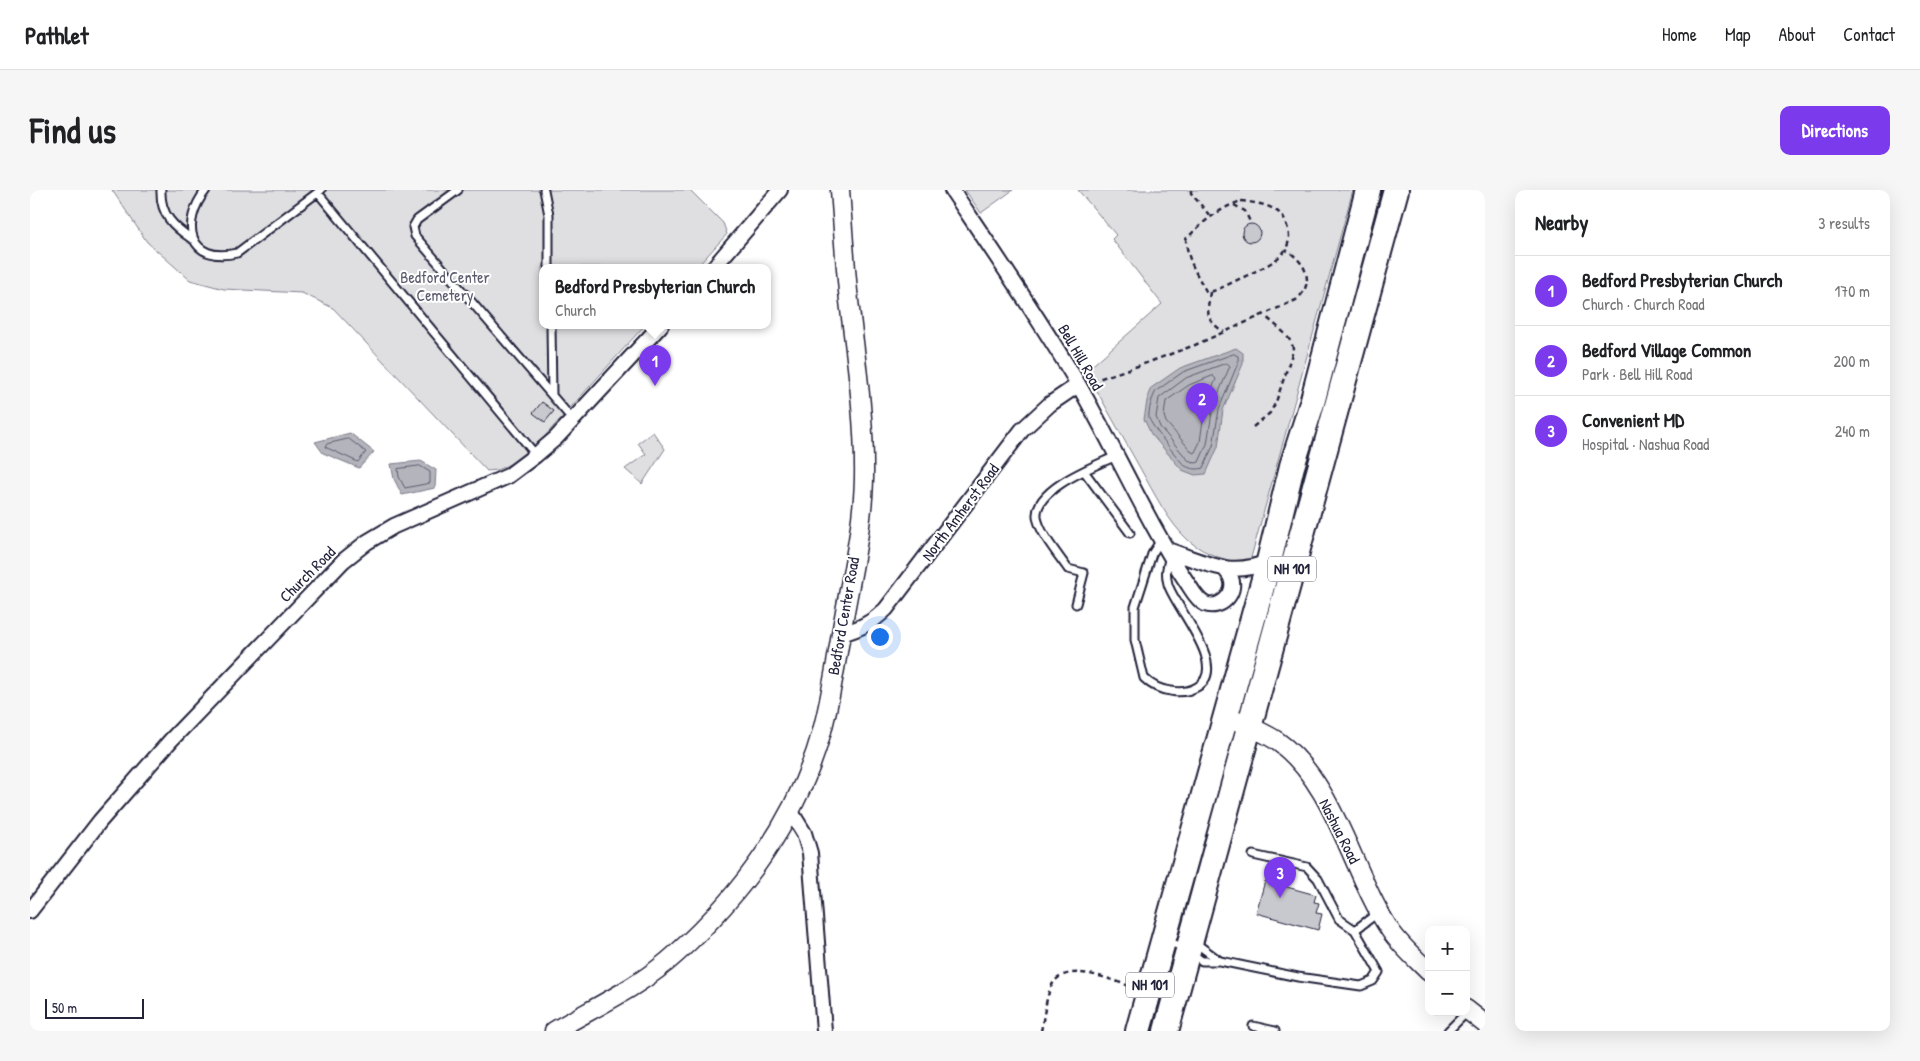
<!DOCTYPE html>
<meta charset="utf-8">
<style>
:root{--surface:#fff;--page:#f6f6f6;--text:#202124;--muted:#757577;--line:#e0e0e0;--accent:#7c3aed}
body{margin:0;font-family:"Patrick Hand",sans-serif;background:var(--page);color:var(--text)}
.controls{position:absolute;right:15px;bottom:15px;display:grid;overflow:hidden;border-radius:10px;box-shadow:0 5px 20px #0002}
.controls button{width:45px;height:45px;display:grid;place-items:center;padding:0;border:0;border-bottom:1px solid var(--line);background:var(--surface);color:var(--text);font:25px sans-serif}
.scale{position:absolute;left:15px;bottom:12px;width:99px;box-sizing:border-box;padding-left:5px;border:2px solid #22223b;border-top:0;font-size:14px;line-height:18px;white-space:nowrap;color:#22223b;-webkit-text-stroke:4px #fff;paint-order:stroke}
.you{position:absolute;left:849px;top:446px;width:18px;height:18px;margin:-12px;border:4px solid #fff;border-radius:50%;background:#1a73e8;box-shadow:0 0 0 8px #1a73e833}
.badge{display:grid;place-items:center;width:32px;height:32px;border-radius:50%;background:var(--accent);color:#fff;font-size:16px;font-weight:700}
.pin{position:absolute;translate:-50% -41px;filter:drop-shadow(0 1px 2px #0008)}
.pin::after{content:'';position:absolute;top:26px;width:18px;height:15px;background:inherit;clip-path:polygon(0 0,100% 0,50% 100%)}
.popup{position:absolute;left:509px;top:74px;width:232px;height:65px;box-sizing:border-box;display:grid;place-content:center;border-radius:10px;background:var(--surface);filter:drop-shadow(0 1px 4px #0005);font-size:16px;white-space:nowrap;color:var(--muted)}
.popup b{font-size:19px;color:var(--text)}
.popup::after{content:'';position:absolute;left:50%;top:100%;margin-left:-10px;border:10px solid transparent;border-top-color:var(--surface)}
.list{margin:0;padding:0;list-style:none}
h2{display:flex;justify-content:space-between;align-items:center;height:65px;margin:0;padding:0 20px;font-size:21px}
h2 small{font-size:16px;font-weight:400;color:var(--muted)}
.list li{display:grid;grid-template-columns:32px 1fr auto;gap:15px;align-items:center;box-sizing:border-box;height:70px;padding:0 20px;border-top:1px solid var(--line)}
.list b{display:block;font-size:19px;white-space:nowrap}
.list p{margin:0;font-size:16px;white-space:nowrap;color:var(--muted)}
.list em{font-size:16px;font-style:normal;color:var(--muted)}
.map{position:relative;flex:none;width:1455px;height:841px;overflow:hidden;border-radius:10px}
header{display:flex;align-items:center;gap:30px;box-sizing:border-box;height:70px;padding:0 25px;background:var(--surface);border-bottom:1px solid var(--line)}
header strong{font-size:24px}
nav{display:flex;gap:28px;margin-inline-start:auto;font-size:18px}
.intro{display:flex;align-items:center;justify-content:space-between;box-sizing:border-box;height:120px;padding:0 30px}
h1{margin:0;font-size:35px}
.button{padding:12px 22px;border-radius:10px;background:var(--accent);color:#fff;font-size:18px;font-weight:700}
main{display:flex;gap:30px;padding:0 30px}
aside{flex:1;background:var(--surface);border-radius:10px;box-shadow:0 5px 20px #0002}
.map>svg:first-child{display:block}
</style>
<header>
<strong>Pathlet</strong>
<nav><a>Home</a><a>Map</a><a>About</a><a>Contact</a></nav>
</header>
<div class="intro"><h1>Find us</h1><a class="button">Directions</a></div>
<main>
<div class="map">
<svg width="1455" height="841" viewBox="0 0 1455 841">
<rect width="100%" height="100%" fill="#fff"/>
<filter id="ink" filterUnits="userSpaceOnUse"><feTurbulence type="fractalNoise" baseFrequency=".02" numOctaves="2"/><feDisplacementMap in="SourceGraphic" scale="10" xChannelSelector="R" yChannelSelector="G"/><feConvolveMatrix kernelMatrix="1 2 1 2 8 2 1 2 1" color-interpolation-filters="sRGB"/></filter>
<g filter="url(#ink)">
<!-- green -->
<path fill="#dfdfe2" stroke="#80808e" d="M82 0H660L693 33 697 44 667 77H512V135H615L514 247 487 271 467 280 457 281 303 118 272 103 194 99 160 90 117 52Z
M935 0H983L951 23Z
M1048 0H1323L1219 375C1198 371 1176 365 1159 351 1138 332 1124 303 1110 278 1092 246 1074 214 1056 181L1132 114 1082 49 1086 45Z
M623 242 635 259 612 294 595 279 616 264 608 253Z"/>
<!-- water -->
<path fill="#b4b4bc" stroke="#7a7a88" d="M1206 158 1213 163V174L1193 220 1188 257 1176 284 1165 285 1152 280 1121 244 1114 229 1118 205 1121 198 1150 178Z
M320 243 344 262 329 278 293 263 285 252Z
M391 271 406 280 405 298 372 305 364 289 361 274Z"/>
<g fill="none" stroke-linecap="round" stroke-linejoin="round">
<!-- shore -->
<path stroke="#5c5c6f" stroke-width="1" d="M1204 164 1208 166V173L1189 219 1183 256 1173 278C1167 280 1160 279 1154 275 1149 270 1120 234 1119 228 1118 221 1122 208 1126 201L1153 182Z
M1197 173 1200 176 1183 216 1177 254 1169 272 1166 273 1158 270 1130 237 1126 227 1129 208 1156 188Z
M1183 186 1186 189 1175 215 1170 252 1165 262 1163 263 1136 232 1134 226 1136 211 1159 195Z
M319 249 336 262 328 272 295 257 297 254Z
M390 276 400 282V293L375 298 369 287 368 279Z"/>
</g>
<!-- building -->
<path fill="#c8c8cf" stroke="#22223b" d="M1212 43a9 9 0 1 1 18 0a9 9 0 1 1-18 0Z
M512 212 524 221 515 232 503 223Z
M1235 691 1286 705 1284 712 1289 713 1286 723 1292 724 1288 740 1226 723Z"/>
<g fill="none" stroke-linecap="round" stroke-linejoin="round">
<!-- service casing -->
<g stroke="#22223b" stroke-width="11">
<path id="service" d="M131 0C130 25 144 37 162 49
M176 0C150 33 158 74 207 63L291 0
M428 0 387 30 383 37 385 46 543 230
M514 0 519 25V77
M288 3 506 265
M521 135 522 205
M1054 281 1100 343
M1131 350 1122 364 1105 417V450L1114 488C1122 496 1130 500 1141 501 1151 503 1158 502 1167 497 1201 478 1143 415 1138 394 1135 384 1137 376 1140 367
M1046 414 1054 383 1038 379C1029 366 1008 341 1007 326 1005 298 1065 276 1086 266
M1325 740 1349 722
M1137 752 1158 758 1171 757 1190 771 1268 787 1331 796 1343 791 1349 782 1325 740 1309 729 1288 689 1277 677 1223 665
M1161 763 1172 771H1190
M1223 836 1245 841
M1418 841 1438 821"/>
</g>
<!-- minor casing -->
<g stroke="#22223b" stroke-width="18">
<path id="minor" d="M922 0C965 64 1009 128 1048 194 1086 260 1116 330 1158 394 1162 400 1167 410 1175 414 1190 420 1207 404 1201 388 1200 385 1197 382 1195 379
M684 77 750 0
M1137 360C1175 372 1200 389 1239 371
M811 444C829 439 842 433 856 419L992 240 1020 214 1048 195
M761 622 774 643 780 663 794 841
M0 721 70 631 141 550 313 371 337 352 364 336 478 286 506 265 526 248 631 135"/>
</g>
<!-- tertiary casing -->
<g stroke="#22223b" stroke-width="21">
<path id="tertiary" d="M1195 526C1213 534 1231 540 1247 551 1305 592 1322 683 1360 740 1370 755 1386 769 1399 782
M1436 819 1455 834
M524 841C565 817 611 796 646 764 713 704 768 628 792 541 802 504 807 465 814 427 822 382 833 335 834 288 835 229 826 170 819 111 815 74 813 37 810 0"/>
</g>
<!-- trunk casing -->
<g stroke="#22223b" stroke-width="28">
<path id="trunk" d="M1108 841 1239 371 1262 276 1282 213 1338 0
M1136 841 1366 0"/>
</g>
<!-- path -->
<path stroke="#22223b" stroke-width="2.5" stroke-dasharray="5 4" stroke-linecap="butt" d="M1161 0V3L1180 26
M1211 11C1227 13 1248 15 1255 31 1270 64 1239 74 1216 86 1204 91 1193 98 1180 102L1176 101C1166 83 1157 69 1156 49 1173 32 1188 19 1211 11Z
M1204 15 1215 21 1221 34
M1180 102C1177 124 1175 129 1194 142
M1062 191 1111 175 1165 155 1266 110C1286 93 1276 72 1256 60
M1223 237 1240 223 1246 212 1263 161C1264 147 1243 134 1233 124
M1011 841C1014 828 1016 802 1024 792 1039 772 1083 790 1102 797"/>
<!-- service -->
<use href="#service" stroke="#fff" stroke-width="7"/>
<!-- minor -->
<use href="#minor" stroke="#fff" stroke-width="14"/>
<!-- tertiary -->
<use href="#tertiary" stroke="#fff" stroke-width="18"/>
<!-- trunk -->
<use href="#trunk" stroke="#fff" stroke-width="24"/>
</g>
</g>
<g text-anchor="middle" stroke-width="4" stroke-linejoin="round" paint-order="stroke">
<!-- shield labels -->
<g fill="#fff" stroke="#646476" stroke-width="1">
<rect x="1238" y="366.5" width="48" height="25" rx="4"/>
<rect x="1096" y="782.5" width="48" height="25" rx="4"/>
</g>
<g font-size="15" font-weight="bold" fill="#22223b">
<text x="1262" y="384">NH 101</text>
<text x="1120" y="800">NH 101</text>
</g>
<!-- park labels -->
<g font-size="16" fill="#5b5b6d" stroke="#fff">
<text x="415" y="93">Bedford Center<tspan x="415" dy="18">Cemetery</tspan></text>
</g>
<!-- street labels -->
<g font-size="16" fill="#22223b" stroke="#fff">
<text transform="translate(1051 167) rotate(60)" y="6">Bell Hill Road</text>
<text transform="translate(930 322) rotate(-53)" y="6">North Amherst Road</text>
<text transform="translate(277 384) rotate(-45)" y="6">Church Road</text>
<text transform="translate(813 426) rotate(-80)" y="6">Bedford Center Road</text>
<text transform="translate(1310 641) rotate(63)" y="6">Nashua Road</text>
</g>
</g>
</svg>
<div class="controls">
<button>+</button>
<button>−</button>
</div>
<div class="scale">50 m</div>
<div class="you"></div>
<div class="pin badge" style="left:625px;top:196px">1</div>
<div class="popup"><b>Bedford Presbyterian Church</b>Church</div>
<div class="pin badge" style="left:1172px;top:234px">2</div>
<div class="pin badge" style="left:1250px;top:708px">3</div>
</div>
<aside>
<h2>Nearby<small>3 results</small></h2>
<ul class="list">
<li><span class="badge">1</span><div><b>Bedford Presbyterian Church</b><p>Church · Church Road</p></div><em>170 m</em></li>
<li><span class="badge">2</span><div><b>Bedford Village Common</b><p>Park · Bell Hill Road</p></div><em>200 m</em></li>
<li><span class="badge">3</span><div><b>Convenient MD</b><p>Hospital · Nashua Road</p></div><em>240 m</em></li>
</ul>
</aside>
</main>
